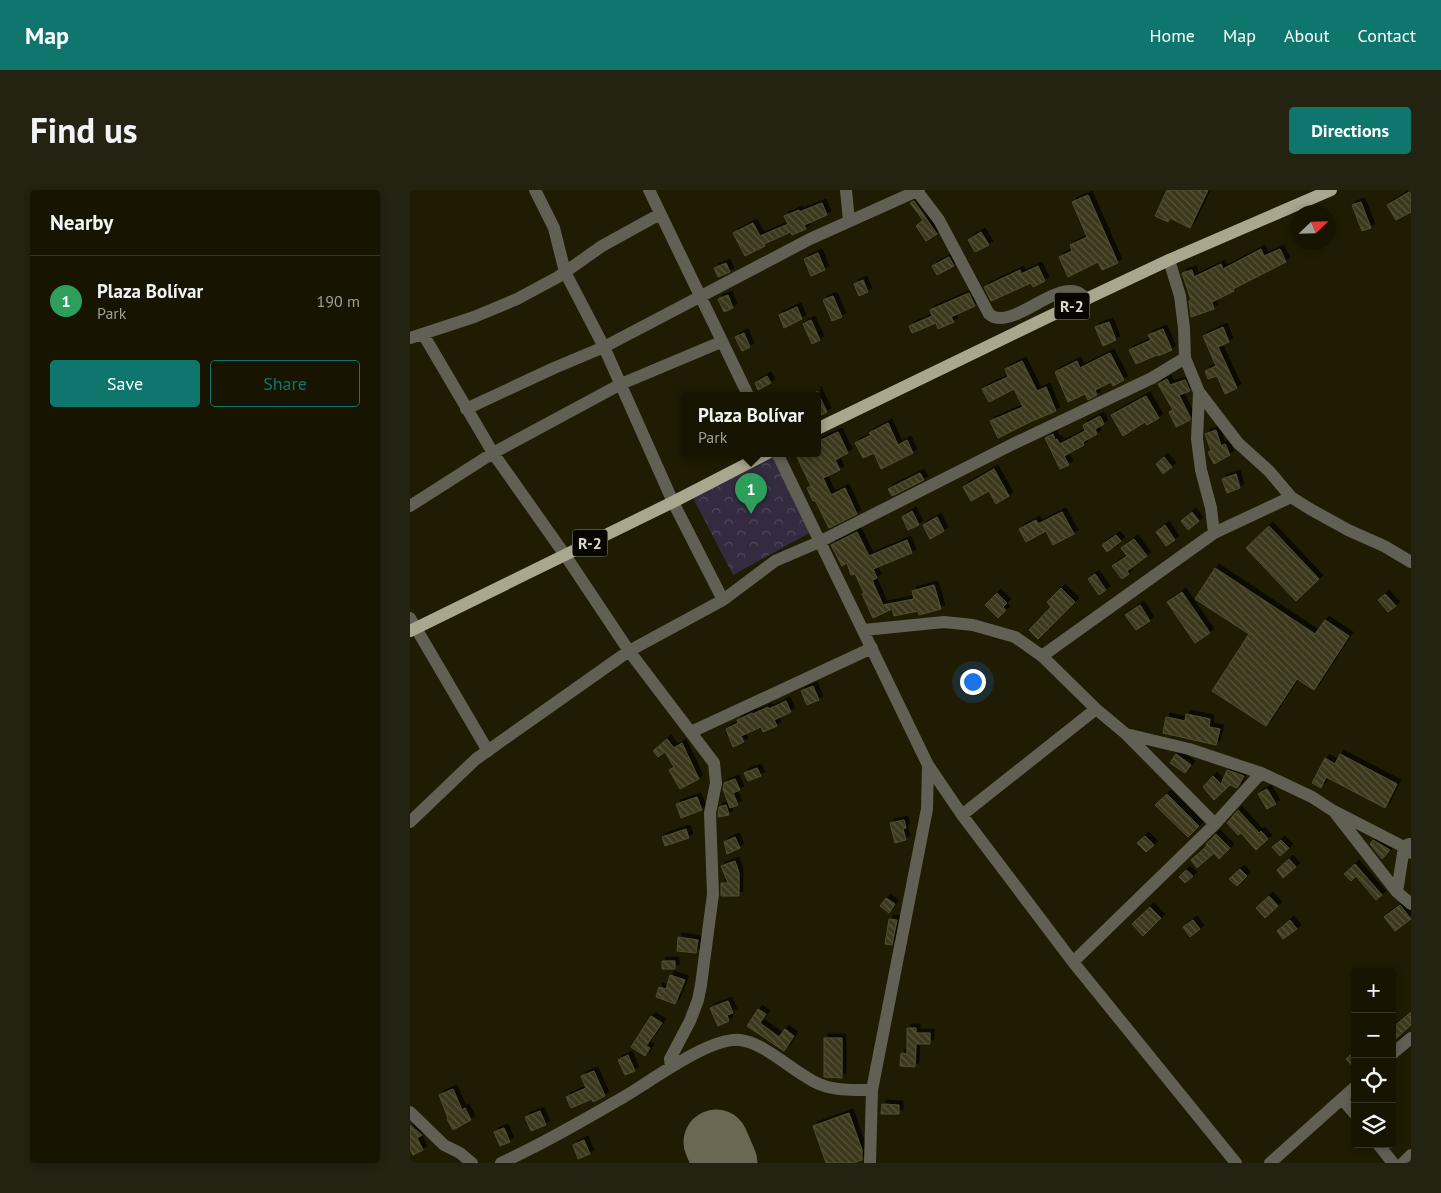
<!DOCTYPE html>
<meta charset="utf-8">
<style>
:root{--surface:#171502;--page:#242211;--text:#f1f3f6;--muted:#9e9f99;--line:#363424;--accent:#0f766e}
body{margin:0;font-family:"PT Sans",sans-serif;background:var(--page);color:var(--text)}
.controls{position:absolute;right:15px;bottom:15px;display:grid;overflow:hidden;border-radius:5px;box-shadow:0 2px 8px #0003}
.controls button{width:45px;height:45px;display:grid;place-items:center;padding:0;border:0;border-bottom:1px solid var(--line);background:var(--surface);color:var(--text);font:25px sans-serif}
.compass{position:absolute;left:881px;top:15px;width:45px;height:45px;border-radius:50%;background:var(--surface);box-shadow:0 2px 8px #0003;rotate:67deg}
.you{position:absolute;left:562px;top:491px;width:18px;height:18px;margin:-12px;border:4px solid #fff;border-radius:50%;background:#1a73e8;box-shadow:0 0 0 8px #1a73e833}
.badge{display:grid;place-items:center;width:32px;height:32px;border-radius:50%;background:var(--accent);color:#fff;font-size:16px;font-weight:700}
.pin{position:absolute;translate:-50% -41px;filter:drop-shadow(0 1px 2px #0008)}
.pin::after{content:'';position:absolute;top:26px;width:18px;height:15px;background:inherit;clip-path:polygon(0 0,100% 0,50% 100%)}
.popup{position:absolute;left:271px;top:202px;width:140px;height:65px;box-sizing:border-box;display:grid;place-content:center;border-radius:5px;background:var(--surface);filter:drop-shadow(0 1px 4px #0005);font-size:16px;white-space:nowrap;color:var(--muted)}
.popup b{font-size:19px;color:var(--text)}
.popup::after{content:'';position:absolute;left:50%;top:100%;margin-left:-10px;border:10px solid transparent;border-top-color:var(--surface)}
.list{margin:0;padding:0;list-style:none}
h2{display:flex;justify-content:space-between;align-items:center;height:65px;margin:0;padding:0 20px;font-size:21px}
h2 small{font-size:16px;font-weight:400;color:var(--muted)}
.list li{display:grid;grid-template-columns:32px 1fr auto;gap:15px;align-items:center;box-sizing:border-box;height:90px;padding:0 20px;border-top:1px solid var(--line)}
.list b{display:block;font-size:19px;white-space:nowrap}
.list p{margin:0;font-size:16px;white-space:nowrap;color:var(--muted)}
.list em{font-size:16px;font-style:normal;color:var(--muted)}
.actions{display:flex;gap:10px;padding:15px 20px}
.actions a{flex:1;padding:11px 0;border:1px solid var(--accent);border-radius:5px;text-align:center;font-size:18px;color:var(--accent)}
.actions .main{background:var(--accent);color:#fff}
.icon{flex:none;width:28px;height:28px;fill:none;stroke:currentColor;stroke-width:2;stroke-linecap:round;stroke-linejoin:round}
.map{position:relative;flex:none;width:1001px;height:973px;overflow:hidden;border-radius:5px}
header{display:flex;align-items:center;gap:30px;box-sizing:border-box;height:70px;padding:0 25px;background:var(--accent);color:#fff}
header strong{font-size:24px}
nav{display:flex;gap:28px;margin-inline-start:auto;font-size:18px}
.intro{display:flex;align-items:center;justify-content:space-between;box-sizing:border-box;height:120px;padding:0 30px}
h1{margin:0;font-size:35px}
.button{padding:12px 22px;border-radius:5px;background:var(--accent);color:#fff;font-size:18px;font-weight:700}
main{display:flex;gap:30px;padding:0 30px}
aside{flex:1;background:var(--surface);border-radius:5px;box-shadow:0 2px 8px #0003}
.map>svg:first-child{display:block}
</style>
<header>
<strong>Map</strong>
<nav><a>Home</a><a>Map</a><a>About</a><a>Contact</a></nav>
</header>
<div class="intro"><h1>Find us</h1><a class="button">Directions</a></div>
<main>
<aside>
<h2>Nearby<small></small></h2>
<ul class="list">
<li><span class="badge" style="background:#2e9e5b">1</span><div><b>Plaza Bolívar</b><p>Park</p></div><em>190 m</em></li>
</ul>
<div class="actions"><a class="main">Save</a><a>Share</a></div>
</aside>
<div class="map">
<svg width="1001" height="973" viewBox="0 0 1001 973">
<defs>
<pattern id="park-crowns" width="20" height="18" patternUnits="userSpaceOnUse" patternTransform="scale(1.25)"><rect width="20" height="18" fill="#342b40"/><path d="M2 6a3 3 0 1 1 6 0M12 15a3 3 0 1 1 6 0" fill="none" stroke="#51495a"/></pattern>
<pattern id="building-back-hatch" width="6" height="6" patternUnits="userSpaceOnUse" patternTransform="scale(1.25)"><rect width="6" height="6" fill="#3c391e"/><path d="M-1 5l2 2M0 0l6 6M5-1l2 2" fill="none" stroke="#58553d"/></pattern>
<filter id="shadow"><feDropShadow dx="4" dy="-4" stdDeviation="0" flood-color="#0009"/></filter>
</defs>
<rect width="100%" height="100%" fill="#1f1c03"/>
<!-- park -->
<path fill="url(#park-crowns)" d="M362 266 401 342 323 385 282 306Z"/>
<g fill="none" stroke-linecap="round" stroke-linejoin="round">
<!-- runway -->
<path stroke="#6a6853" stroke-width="65" d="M306 952 315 973"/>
</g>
<!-- building -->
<path fill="url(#building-back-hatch)" stroke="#504e32" filter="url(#shadow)" d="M757 0H798L780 38 760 28 758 32 745 26Z
M1001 1V22L986 30 977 15Z
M678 5 708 73 692 80 688 72 658 87 649 67 662 61 660 55 677 47 662 12Z
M504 11 527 44 516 51 506 36 513 30 500 13Z
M951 12 961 38 952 41 942 15Z
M412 13 417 25 394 35 396 39 382 45 381 42 354 54 355 56 335 66 323 43 343 33 350 46 378 34 374 26 389 20V22Z
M571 42 579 55 565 62 558 50Z
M851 59 854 66 870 59 876 72 823 99 824 101 802 112 804 119 781 127 779 111 781 110 772 83 782 80 784 87 811 74 813 79Z
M408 63 415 80 401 86 394 69Z
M539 67 544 76 527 85 522 76Z
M316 73 320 82 308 87 304 78Z
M628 76 635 91 623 97 621 93 581 111 574 97 610 80 611 84Z
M453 90 458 102 449 106 444 94Z
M559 103 565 116 541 127 544 132 528 139 526 133 502 143 499 136 522 126 520 120Z
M318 105 323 118 314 122 308 109Z
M423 106 432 127 422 131 413 110Z
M387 117 392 129 374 138 369 125Z
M401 130 410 150 402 154 393 134Z
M699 132 706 150 693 156 685 137Z
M813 137 819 152 808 157 827 198 815 204 807 186 798 189 795 181 806 176 793 146Z
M753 139 762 160 748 166 747 165 726 174 719 160 741 150 738 145Z
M334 143 340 157 332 161 325 147Z
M700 163 714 190 703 196 701 192 685 200 687 205 678 210 675 204 658 212 645 182 667 171 670 178Z
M612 171 627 201 636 197 646 221 620 232 588 248 580 231 613 217 604 199 579 212 572 199 598 187 595 179Z
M357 186 361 193 348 200 345 193Z
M757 189 760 195 775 190 780 201 769 205 780 227V230L766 237 759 222 763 220 748 194Z
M407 201 417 222 407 227Z
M736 206 749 228 737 235 735 232 713 246 701 225Z
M690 226 694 234 685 239 687 244 673 252 674 255 654 266 659 275 650 279 635 248 643 244 645 250 647 249 650 254 675 241 673 235Z
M478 233 488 255 497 250 503 263 471 279 464 263 453 268 445 253 461 245 459 243Z
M806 240 811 256 815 254 820 265 804 274 798 262 801 261 795 244Z
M428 242 438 263 425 270 430 280 413 288 421 305 435 298 447 324 419 338 405 310 403 311 397 298 401 296 385 263H407V252Z
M754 267 762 277 753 284 746 274Z
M584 279 599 306 586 314 579 301 561 311 553 297Z
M510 283 514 290 482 306 478 299Z
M826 284 830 298 817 303 812 289Z
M502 321 509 335 498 340 492 327Z
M652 322 664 344 643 355 636 341 616 352 609 339 626 330 628 334Z
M782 322 789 331 778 340 771 331Z
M527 327 534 341 520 349 513 335Z
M755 335 765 350 756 356 746 342Z
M859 336 909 389 886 411 836 358Z
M447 342 459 366 497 350 502 363 463 379 467 388 462 390 473 415 504 409 502 401 524 395 531 419 509 425 508 421 484 426 482 419 463 428 452 404 454 403 445 384 441 385 437 373 432 376 421 355Z
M706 345 711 351 697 362 692 355Z
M724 349 737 366 717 381 719 384 712 389 702 376 717 366 711 358Z
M805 378 905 444 915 430 939 446 904 500 887 489 856 536 802 501 839 444 785 409Z
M685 384 696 400 689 405 678 389Z
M651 398 665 412 628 449 619 440 641 417 637 412Z
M772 402 800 443 785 453 757 412Z
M587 403 597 413 593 417 596 420 588 428 575 415Z
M975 404 986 416 978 422 968 410Z
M730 415 740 431 726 440 715 425Z
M403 496 409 510 397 515 391 501Z
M376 511 381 522 364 530 367 536 353 542 351 537 331 546 334 552 323 557 316 539 328 533 327 530 342 523 343 524 358 517 359 519Z
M776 524 800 529 799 537 810 539 806 555 753 543 756 527 775 531Z
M257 549 264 558 272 553 289 589 270 599 259 580 264 577 255 562 248 567 243 561Z
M766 564 781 575 775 583 760 573Z
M930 564 987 594 975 618 916 587 911 598 902 593 915 568 925 574Z
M347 578 351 586 338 591 334 583Z
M817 580 834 586 827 598 820 595 804 610 793 597 803 586 811 594Z
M325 589 330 600 323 603 328 615 320 618 313 599 314 593Z
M857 599 866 614 857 619 848 604Z
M757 604 789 636 778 647 745 615Z
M287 607 292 620 271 628 266 614Z
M316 615 319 625 308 627 309 617Z
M828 620 849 643 851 641 858 649 846 660 831 643 828 645 817 633Z
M494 630 496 638 493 639 496 650 485 653 480 633Z
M276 639 279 648 255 656 252 647Z
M806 644 820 658 809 669 804 663 787 678 781 670 797 656 796 654Z
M735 646 744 655 736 662 727 653Z
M325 647 330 658 317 664 314 652Z
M871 650 879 658 870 666 862 657Z
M963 650 980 660 972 669 960 654Z
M879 669 886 677 873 688 867 680Z
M325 671 329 683V706H311V693H318L311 676Z
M945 674 972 705 966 710 946 686 941 691 934 684Z
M830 679 837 686 827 696 819 689Z
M776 680 783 686 775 693 769 687Z
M859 706 868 716 855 728 846 718Z
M476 708 485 714 479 723 470 716Z
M990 715 1001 729 985 741 974 727Z
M740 717 751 728 733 746 722 734Z
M479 729 487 730 482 755 475 754Z
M783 730 790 739 780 747 773 737Z
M880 730 887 739 873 749 867 741Z
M268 747 288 750 286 763 267 761Z
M252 771H265V779H252Z
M260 785 275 790 265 814 246 807 249 797 256 799Z
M318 811 323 823 317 825 319 831 308 836 300 818Z
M348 819 356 824 350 833 369 847 375 839 384 846 374 861 337 836Z
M1001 822V835L982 852V838Z
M241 826 252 833 236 856 240 858 235 866 221 857Z
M497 838H506V843H520V854H506L505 877 490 876 491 863 497 864Z
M414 848H432V888L414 887Z
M945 861V879L936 869Z
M218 865 225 881 215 885 208 870Z
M184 881 195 906 183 912 182 909 161 918 156 907 176 898 171 886Z
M43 899 52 920 55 918 61 930 43 940 37 929 38 928 29 905Z
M472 914 489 915V924H471Z
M130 921 136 935 121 941 115 927Z
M439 923 452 960V970L443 973H416L403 936Z
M0 935 12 945 7 948 13 960 3 965 0 959Z
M94 938 100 952 90 956 84 942Z
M174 950 180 964 168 969 163 955Z"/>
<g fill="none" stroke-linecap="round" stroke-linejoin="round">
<!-- minor -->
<path stroke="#626054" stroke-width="12" d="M125 0 144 38 155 82 194 157 263 312 313 410
M239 0 338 205
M436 0 439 31
M507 1 529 30 579 124C600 142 641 94 667 102 671 103 674 107 677 109
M759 70 770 106 774 138 775 168 789 202 787 249 791 280 801 318 804 343
M13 144 83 263 155 365 219 461 304 573 306 593 300 623 303 704 291 795 288 810 280 831 260 869 261 877
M0 148 64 127 107 109 148 87 192 56 250 24
M789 202 828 253 859 281 881 307 900 319 938 340 974 356 1001 372
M56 219 144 178 194 157 400 49 509 0
M367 263 518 575 552 625 663 772 826 973
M0 316 83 263 211 194 311 152
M0 428 78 561
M454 440 534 432 563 435 605 447 632 466 686 519 716 544 805 634
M632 466 804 343 881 307
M281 542 462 458
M716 544 779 559 851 583 902 607 922 620 994 657 1001 663
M926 624 987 702 1001 714
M552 625 686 519
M0 632 66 569 219 461 313 410 365 371 409 352 603 254 742 188 775 168
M987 702 994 657 999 654
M663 772 805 634 851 583
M982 864 1001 848
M932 909 945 924
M0 922 34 955 50 963 62 973
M968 954 983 973
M91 973C133 954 172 931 212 908 240 892 299 847 330 850 356 853 385 884 409 894 426 901 445 900 462 900
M460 973 462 900 517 619 518 575
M860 973 945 897
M993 973 1001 965"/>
<!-- major -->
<path stroke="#a9a78d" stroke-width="12" d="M407 239 638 127 759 70 921 0
M0 441 263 312 358 263"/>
</g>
<g text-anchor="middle" stroke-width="4" stroke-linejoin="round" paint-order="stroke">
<!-- shield labels -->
<g fill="#070601" stroke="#9b9a8d" stroke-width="1">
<rect x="644.5" y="102.5" width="35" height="27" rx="4"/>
<rect x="162.5" y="339.5" width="35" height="27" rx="4"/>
</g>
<g font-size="16" font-weight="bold" fill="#dad9c9">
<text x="662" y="122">R-2</text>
<text x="180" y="359">R-2</text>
</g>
</g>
</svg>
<div class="controls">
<button>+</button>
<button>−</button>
<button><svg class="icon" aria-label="locate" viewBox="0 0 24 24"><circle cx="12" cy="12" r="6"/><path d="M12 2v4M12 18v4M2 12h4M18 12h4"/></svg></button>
<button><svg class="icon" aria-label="layers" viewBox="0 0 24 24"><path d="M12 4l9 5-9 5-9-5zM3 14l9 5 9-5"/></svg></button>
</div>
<svg class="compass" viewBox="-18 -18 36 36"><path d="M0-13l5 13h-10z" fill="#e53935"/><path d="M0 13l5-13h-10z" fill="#9e9f99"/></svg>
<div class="you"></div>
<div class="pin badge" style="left:341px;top:324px;background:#2e9e5b">1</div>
<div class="popup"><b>Plaza Bolívar</b>Park</div>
</div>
</main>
